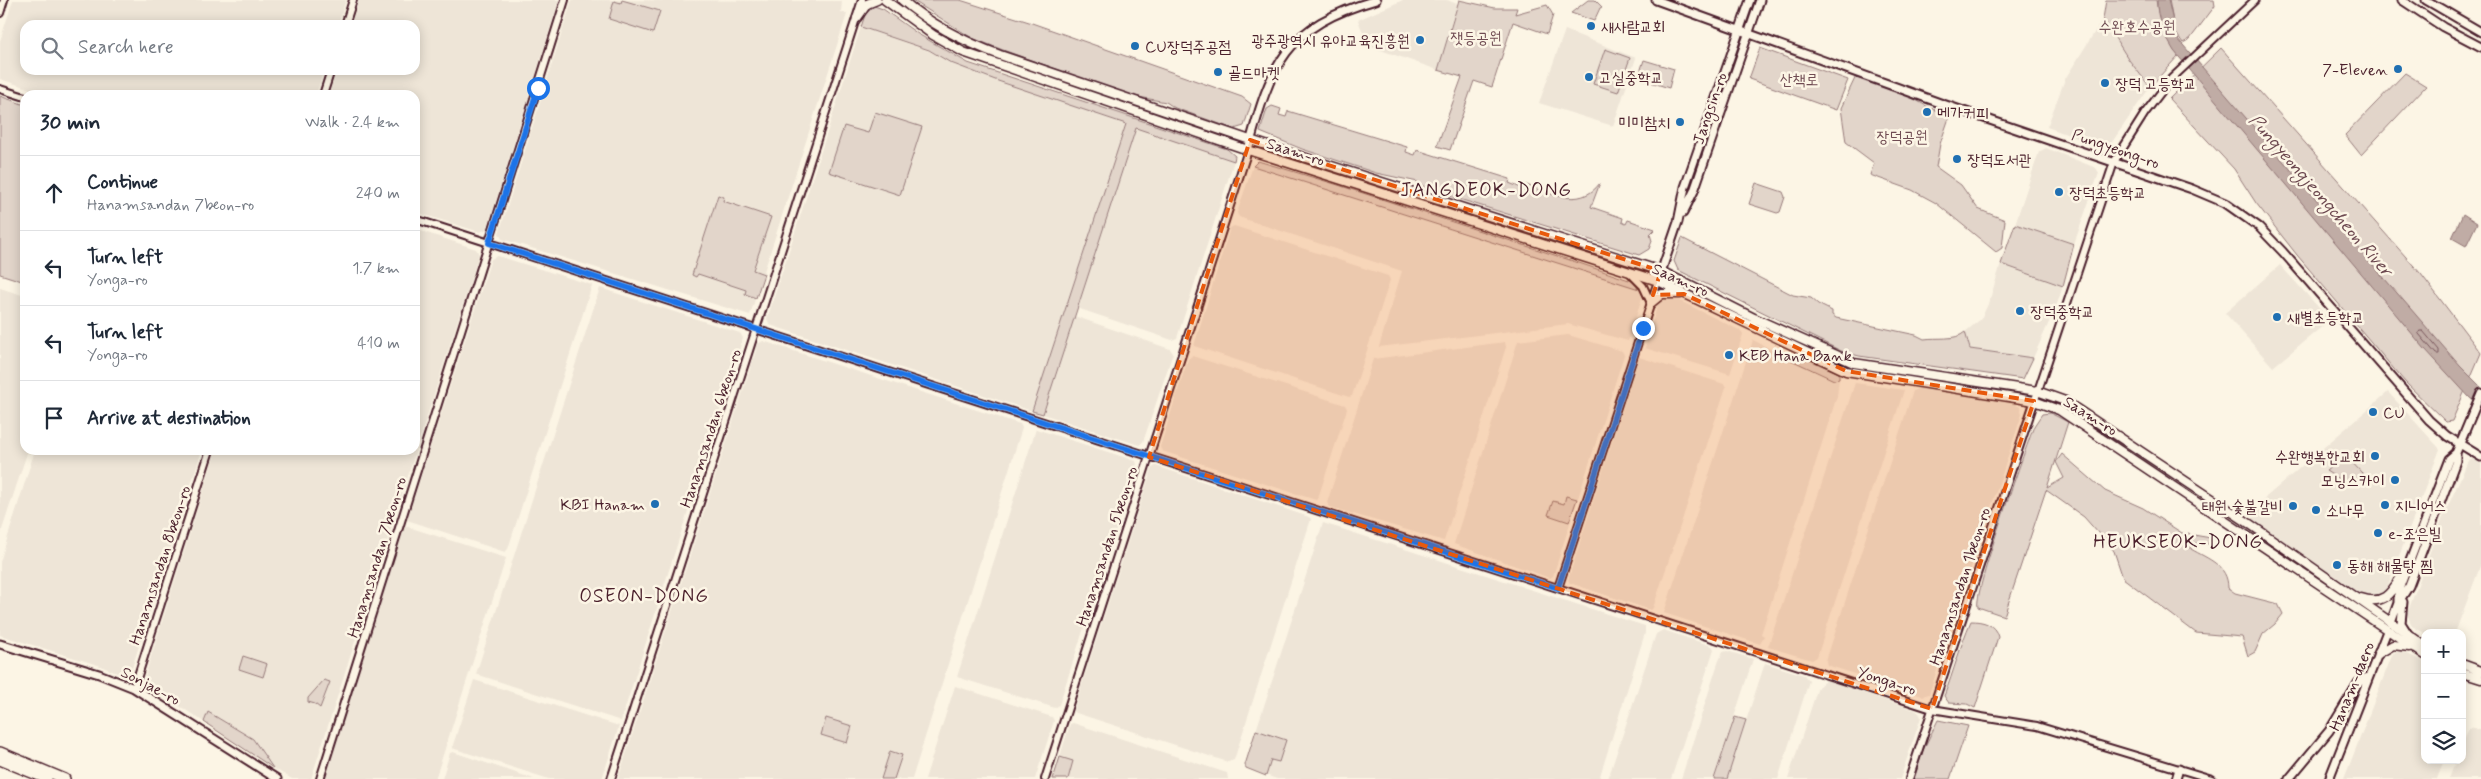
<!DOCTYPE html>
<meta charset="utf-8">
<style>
:root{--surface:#fff;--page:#f2f2f3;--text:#1f2937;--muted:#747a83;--line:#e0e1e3}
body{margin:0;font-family:Mynerve,"Poor Story",sans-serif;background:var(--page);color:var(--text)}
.controls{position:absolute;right:15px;bottom:15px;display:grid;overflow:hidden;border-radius:10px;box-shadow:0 2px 12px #0003}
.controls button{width:45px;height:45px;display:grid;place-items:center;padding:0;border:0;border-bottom:1px solid var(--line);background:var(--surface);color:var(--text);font:25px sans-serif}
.stop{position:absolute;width:15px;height:15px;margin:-11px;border:4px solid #1a73e8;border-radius:50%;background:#fff}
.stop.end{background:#1a73e8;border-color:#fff;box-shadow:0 1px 5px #0008}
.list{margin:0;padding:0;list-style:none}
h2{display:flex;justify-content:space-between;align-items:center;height:65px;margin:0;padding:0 20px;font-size:21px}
h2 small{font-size:16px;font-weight:400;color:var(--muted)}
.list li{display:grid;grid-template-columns:32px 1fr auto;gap:15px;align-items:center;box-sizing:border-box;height:75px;padding:0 20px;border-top:1px solid var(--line)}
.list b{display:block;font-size:19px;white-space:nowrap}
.list p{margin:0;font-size:16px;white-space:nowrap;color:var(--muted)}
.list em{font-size:16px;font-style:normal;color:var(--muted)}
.icon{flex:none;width:28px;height:28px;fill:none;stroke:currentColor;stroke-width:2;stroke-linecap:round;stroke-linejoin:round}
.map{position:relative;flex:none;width:2481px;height:779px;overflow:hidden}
.search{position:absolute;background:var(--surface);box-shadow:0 2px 12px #0003;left:20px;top:20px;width:400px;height:55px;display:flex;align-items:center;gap:12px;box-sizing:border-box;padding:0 18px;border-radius:15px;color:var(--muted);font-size:19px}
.panel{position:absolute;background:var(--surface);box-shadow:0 2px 12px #0003;left:20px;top:90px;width:400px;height:365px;border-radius:15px}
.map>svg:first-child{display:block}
</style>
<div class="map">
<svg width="2481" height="779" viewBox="0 0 2481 779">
<rect width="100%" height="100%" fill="#fcf5e5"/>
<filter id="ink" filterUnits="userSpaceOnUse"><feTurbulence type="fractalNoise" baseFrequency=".02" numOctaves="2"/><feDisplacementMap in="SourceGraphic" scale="10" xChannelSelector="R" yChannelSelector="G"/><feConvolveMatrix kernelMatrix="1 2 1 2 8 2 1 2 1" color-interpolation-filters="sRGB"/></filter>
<g filter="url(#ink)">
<!-- built -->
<path fill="#eee5d7" d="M13 0H346L338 25H25V70H324L316 95H49L0 79V41Z
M359 0H559L487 229 480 232 415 212V95H329L337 70H415V25H351Z
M572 0 842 1 841 12 847 14 750 315 502 239 499 233Z
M1403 0H1447L1457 4 1438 70 1369 46 1367 43 1358 20Z
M2103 19 2129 60 2150 87 2110 145 2102 147 2047 127 2065 79Z
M861 27 929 51 951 63 998 81 1126 124 1032 411 770 325 767 319Z
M1565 30 1636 58 1613 126 1539 103Z
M1136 127 1234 161 1177 338 1172 340 1077 308Z
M2046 148 2096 168 2099 173 2074 244 2015 224 2039 152Z
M1253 166 1639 289 1642 298 1628 341 1568 324 1379 347 1402 271 1239 217 1237 213Z
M1234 226 1388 276 1390 280 1352 396 1349 397 1194 346 1230 228Z
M415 229 476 249 479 254 311 779H292L273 768 253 739 208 713 204 722 143 682 216 450H415Z
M498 256 592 285 508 549 505 552 407 520 491 259Z
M2001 264 2063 286 2057 304 2033 358 1970 349 1965 332 1981 319 1989 302Z
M2280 265 2330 320 2273 367 2225 313Z
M0 288 25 296V450H28L0 536Z
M600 288 740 333 743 338 621 721 476 674Z
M1667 299 1680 301 1741 331 1743 334 1730 374 1645 348 1657 306 1662 300Z
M1074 316 1170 349 1173 353 1143 442 1139 445 1043 414Z
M1568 335 1622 351 1624 355 1553 576 1550 578 1454 544 1518 341Z
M1753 340 1813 371 1834 380 1839 379 1837 396 1761 634 1764 636 1760 644 1664 613Z
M763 341 1020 424 1022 428 912 779H618L758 344Z
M1505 342 1506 347 1444 541 1330 507 1327 503 1373 359Z
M1192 356 1345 405 1347 409 1318 498 1316 500 1162 451 1160 447 1188 359Z
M1639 357 1724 384 1726 387 1653 608 1651 610 1570 583 1568 580Z
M1855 383 1904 390 1817 657 1812 660 1768 647Z
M1918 388 2011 402 2020 407 2022 414 1929 694 1922 696 1827 665 1826 661 1913 391Z
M2388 392 2440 449 2385 593 2375 599 2363 598 2251 520 2266 497Z
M1036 429 1136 461 1137 464 1059 705 1055 708 957 677Z
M35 450H202L130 674 124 676 98 665 0 635V562Z
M2473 459 2481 464V564L2455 633H2425L2412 626 2407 614 2441 522 2468 461Z
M1156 466 1309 517 1311 519 1234 760 1228 762 1073 712 1152 468Z
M1323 523 1645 626V633L1599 779H1277L1246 768 1245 765Z
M405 526 506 558 442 758 435 779H324Z
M1663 630 1712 646 1714 649 1671 779H1608L1656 634Z
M1727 651 1753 659 1714 779H1681L1718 663 1723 652Z
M2400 651 2425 662V760H2444L2437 779H2344L2393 653Z
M1765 663 1804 675 1809 681 1778 779H1727Z
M474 680 619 726 602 779H549L452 748Z
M1826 680 1915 710 1919 713 1921 717 1900 779H1788L1818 687Z
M955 686 1052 717 1054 721 1035 779H925Z
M1073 723 1227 773 1228 779H1053L1070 724Z
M2470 727 2481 730V779H2449L2456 760H2462V743Z
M453 752 534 779H442L450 753Z"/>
<!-- green -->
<path fill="#e2d5ca" stroke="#967a7a" d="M622 0 660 11 653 33 609 19 614 1 621 3Z
M912 0H960L1029 22 1242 97 1251 104 1244 126 1234 129 1175 108 1166 102 1128 95 1003 50 972 38Z
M1459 0 1495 8H1517L1515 14 1547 5 1553 15 1547 34 1513 22 1492 87 1474 81 1450 150 1437 146 1462 77 1438 70Z
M1588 0H1595L1602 7 1600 8 1594 21 1571 13Z
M2106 0H2156L2158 12 2178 56 2150 87 2129 60 2103 19Z
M2169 0H2214L2215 6 2190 39 2183 43 2175 32Z
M874 6 883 9 918 34 968 63 1227 149 1235 156 1234 161 1136 128 1043 414 1032 411 1126 124 998 81 951 63 929 50 861 27 865 15Z
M1760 48 1848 80 1836 110 1749 79Z
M2221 48 2421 274 2481 353 2452 421 2446 422 2405 382 2297 255 2256 203 2234 169 2169 99Z
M1605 49 1630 58 1618 92 1593 84Z
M1644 60 1674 69 1669 88 1638 78Z
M2405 73 2426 86 2361 155 2345 135Z
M1857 74 1896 89 1930 108 1950 115 1940 144 1936 167 1961 185 1978 209 2005 220 2002 248 1996 252 1936 203 1912 190 1870 175 1874 163 1846 142 1841 108Z
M0 96 25 105V282L0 274Z
M1272 106 1281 109 1279 115 1286 117 1288 111 1407 147 1406 152 1415 155 1417 150 1510 179 1509 183 1519 187 1521 183C1547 192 1580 211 1600 183L1591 207 1623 218 1622 222 1626 224 1628 220 1655 229 1650 234 1652 241 1649 249 1639 255 1427 189 1418 182 1376 173 1302 149 1260 132 1267 109Z
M875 112 922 127 900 195 829 172 844 126 868 133Z
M1258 161 1335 184 1579 263 1632 281 1639 289 1253 166Z
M1756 183 1783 192 1785 197 1780 212 1777 213 1749 204Z
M718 195 724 197 723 201 771 217 753 270 764 274 756 298 745 294 746 290 698 274 696 277 692 275Z
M2015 224 2074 244 2063 286 2001 264Z
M1682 238 1793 295 1811 298 1818 304 1832 311V315L1836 318 1916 335 1924 339C1937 337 1955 341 1965 332L1970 349 2033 358 2023 379 1859 356 1841 351 1678 270 1674 261Z
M1794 353 1839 373V379L1834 380 1789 359Z
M2050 413 2068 422 2047 488 2064 478 2056 462 2062 454 2105 491 2143 508 2182 533 2211 538 2209 544 2191 543V549C2208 559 2228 565 2228 588L2235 593 2278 604 2283 614 2275 624 2263 634 2255 652 2248 656 2242 637 2196 633 2123 578 2114 551 2084 517 2046 490 2004 616 1978 607C1973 593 2025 451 2034 426L2042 414Z
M2345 455 2363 474 2350 486 2326 471Z
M1566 496 1577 499 1569 522 1548 515 1553 501 1564 504Z
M1971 621C1983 621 1995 624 1998 637L1975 708 1967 704 1949 703 1944 696C1954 671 1960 646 1971 621Z
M243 656 267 664 263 677 239 669Z
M324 680 330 682 320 708 315 704 308 702V698Z
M208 712 253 739 273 768 204 722Z
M1735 717 1746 720 1727 779H1714Z
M826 718 852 726 847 743 821 735Z
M1938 720 1968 726 1950 779H1914L1923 750Z
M1256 730 1286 740 1279 762 1271 760 1266 776 1246 768 1245 765Z
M890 751 902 755 894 779H881Z
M1060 757 1073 761 1068 779H1053Z"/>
<!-- water -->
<path fill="#c0aca5" stroke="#917474" d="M2157 0H2168L2177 38 2460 366 2481 387V406L2470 398 2425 349 2174 51C2165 36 2156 18 2157 0Z
M2463 214 2477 223 2466 246 2452 238Z"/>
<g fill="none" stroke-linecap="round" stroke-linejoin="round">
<!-- shore -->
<path stroke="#79575c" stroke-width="1" d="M2420 331H2423L2439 350V354H2436L2419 334Z"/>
<!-- tertiary casing -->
<g stroke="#4a1f2b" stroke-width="10">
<path id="tertiary" d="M0 13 4 0
M345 25 353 0
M0 89 25 97
M323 95 331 70
M415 219 1932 709 2037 726 2212 779
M1631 274 1643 286 1651 303
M1558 588 1658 281
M134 688 210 450
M320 779 565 0
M611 779 862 0
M1045 779 1248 150
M1909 779 2114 162 2145 113 2171 79 2255 0"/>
</g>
<!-- secondary casing -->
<g stroke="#4a1f2b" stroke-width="11">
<path id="secondary" d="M1656 0 1940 103 2192 189 2225 203 2259 227 2283 252 2429 420 2447 436 2481 457
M2402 0 2443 27 2481 47
M2426 0 2481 32
M1248 150C1271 64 1285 26 1376 0
M1683 213 1694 191 1760 0
M1658 281 1678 222 1685 187 1750 0
M2403 602 2401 623 2408 634
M2398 603V592L2449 459 2456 453
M2391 622 2398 603 2409 586 2456 461V453L2481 393
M0 644 99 674 134 688 277 779
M2176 779 2179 769
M2289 779 2329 731 2358 683 2369 676
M2329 779 2387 631"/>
</g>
<!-- primary casing -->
<g stroke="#4a1f2b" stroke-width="11">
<path id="primary" d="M885 0 933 35 963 52 1248 150 1658 281 1846 371 2034 401 2059 410 2425 655
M902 0C931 25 965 42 1000 55L1250 140 1661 271 1754 318 1854 363 2037 391 2065 401 2247 522 2425 646
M857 18 867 4 877 0
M1651 303 1662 294H1680
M2361 598C2389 607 2393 587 2407 568
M2378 654 2393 645 2409 647
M2462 664 2481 671
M2462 673 2481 679"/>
</g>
<!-- trunk casing -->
<g stroke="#4a1f2b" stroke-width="12">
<path id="trunk" d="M0 752 65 779
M0 760 47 779"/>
</g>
<!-- tertiary -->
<use href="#tertiary" stroke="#fcf5e5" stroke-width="6"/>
<!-- secondary -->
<use href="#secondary" stroke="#fcf5e5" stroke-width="7"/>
<!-- primary -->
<use href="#primary" stroke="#fcf5e5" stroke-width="8"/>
<!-- trunk -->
<use href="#trunk" stroke="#fcf5e5" stroke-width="9"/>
</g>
</g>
<g fill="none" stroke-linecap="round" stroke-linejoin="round" filter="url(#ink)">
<!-- route -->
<path stroke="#1a73e8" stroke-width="6" d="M538 88 489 243 1558 588 1643 328"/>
</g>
<!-- marked area -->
<path fill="#e8590c" fill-opacity="0.2" stroke="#e8590c" stroke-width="4" stroke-dasharray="10 6" stroke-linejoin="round" d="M1250 140 1661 271 1653 295 1684 294 1846 371 2034 401 1932 709 1149 457Z"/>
<!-- markers -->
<g fill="#1f6fb2" stroke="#fcf5e5" stroke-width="2">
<circle cx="1591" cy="26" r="5"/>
<circle cx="1420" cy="40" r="5"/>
<circle cx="1135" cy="46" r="5"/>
<circle cx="2398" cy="69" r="5"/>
<circle cx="1218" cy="72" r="5"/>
<circle cx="1589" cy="77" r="5"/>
<circle cx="2105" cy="83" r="5"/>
<circle cx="1927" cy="112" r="5"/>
<circle cx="1680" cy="122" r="5"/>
<circle cx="1957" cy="159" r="5"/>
<circle cx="2059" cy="192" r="5"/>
<circle cx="2020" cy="311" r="5"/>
<circle cx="2277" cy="317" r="5"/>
<circle cx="1729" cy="355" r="5"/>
<circle cx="2373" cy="412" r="5"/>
<circle cx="2375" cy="456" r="5"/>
<circle cx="2395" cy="480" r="5"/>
<circle cx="655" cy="504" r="5"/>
<circle cx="2385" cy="505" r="5"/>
<circle cx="2293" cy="506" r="5"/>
<circle cx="2316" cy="510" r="5"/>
<circle cx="2378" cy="533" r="5"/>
<circle cx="2337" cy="565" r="5"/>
</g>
<g text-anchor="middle" stroke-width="5" stroke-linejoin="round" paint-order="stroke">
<!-- poi labels -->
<g font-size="16" fill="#4a1f2b" stroke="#fcf5e5" text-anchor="start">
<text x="1601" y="32">새사람교회</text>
<text x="1410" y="46" text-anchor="end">광주광역시 유아교육진흥원</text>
<text x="1145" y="52">CU장덕주공점</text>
<text x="2388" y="75" text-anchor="end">7-Eleven</text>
<text x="1228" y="78">골드마켓</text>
<text x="1599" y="83">고실중학교</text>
<text x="2115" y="89">장덕 고등학교</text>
<text x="1937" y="118">메가커피</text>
<text x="1670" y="128" text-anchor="end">미미참치</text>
<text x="1967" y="165">장덕도서관</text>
<text x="2069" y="198">장덕초등학교</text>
<text x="2030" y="317">장덕중학교</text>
<text x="2287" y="323">새별초등학교</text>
<text x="1739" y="361">KEB Hana Bank</text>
<text x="2383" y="418">CU</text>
<text x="2365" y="462" text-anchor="end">수완행복한교회</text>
<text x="2385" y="486" text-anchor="end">모닝스카이</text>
<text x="645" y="510" text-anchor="end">KBI Hanam</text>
<text x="2395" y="511">지니어스</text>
<text x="2283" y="512" text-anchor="end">태원 숯불갈비</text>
<text x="2326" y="516">소나무</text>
<text x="2388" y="539">e-조은빌</text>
<text x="2347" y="571">동해 해물탕 찜</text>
</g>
<!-- park labels -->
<g font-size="16" fill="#704c53" stroke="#fcf5e5">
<text x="2137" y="32">수완호수공원</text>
<text x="1476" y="43">잿등공원</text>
<text x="1799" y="85">산책로</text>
<text x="1902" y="142">장덕공원</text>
</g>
<!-- street labels -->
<g font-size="16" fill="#4a1f2b" stroke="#fcf5e5">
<text transform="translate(1709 108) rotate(-71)" y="6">Jangsin-ro</text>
<text transform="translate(2116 148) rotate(19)" y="6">Pungyeong-ro</text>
<text transform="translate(1296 151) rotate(18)" y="6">Saam-ro</text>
<text transform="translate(1681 279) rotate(24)" y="6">Saam-ro</text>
<text transform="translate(2091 415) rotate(32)" y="6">Saam-ro</text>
<text transform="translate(710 428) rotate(-72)" y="6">Hanamsandan 6beon-ro</text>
<text transform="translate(1106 546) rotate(-72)" y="6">Hanamsandan 5beon-ro</text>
<text transform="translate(376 557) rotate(-73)" y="6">Hanamsandan 7beon-ro</text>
<text transform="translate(159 565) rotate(-72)" y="6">Hanamsandan 8beon-ro</text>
<text transform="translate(1959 586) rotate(-72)" y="6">Hanamsandan 1beon-ro</text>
<text transform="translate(1887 680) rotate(18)" y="6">Yonga-ro</text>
<text transform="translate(151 685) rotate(28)" y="6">Sonjae-ro</text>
<text transform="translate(2351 686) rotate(-68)" y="6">Hanam-daero</text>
</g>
<!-- water labels -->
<g font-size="18" font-style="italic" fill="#6d4950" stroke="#fcf5e5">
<text transform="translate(2321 195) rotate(49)" y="6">Pungyeongjeongcheon River</text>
</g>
<!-- quarter labels -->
<g font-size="19" letter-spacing="1" fill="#4a1f2b" stroke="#fcf5e5">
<text x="1486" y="196">JANGDEOK-DONG</text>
<text x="2178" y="548">HEUKSEOK-DONG</text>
<text x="644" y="602">OSEON-DONG</text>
</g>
</g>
</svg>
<div class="controls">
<button>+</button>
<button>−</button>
<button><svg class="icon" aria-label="layers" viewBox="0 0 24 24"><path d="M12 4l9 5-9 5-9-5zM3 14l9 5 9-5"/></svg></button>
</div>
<div class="stop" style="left:538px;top:88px"></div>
<div class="stop end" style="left:1643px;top:328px"></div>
<div class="search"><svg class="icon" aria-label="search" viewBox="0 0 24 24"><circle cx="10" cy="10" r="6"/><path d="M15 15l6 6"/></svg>Search here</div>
<section class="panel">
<h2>30 min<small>Walk · 2.4 km</small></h2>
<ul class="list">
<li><svg class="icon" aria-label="ahead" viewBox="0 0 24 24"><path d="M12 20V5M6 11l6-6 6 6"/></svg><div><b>Continue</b><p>Hanamsandan 7beon-ro</p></div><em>240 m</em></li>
<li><svg class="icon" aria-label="left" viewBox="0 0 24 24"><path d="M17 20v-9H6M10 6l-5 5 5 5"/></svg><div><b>Turn left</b><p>Yonga-ro</p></div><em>1.7 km</em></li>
<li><svg class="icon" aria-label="left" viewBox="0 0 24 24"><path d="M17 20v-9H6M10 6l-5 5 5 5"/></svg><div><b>Turn left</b><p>Yonga-ro</p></div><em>410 m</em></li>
<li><svg class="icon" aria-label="arrive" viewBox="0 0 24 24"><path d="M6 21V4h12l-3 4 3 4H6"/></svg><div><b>Arrive at destination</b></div></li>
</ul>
</section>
</div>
